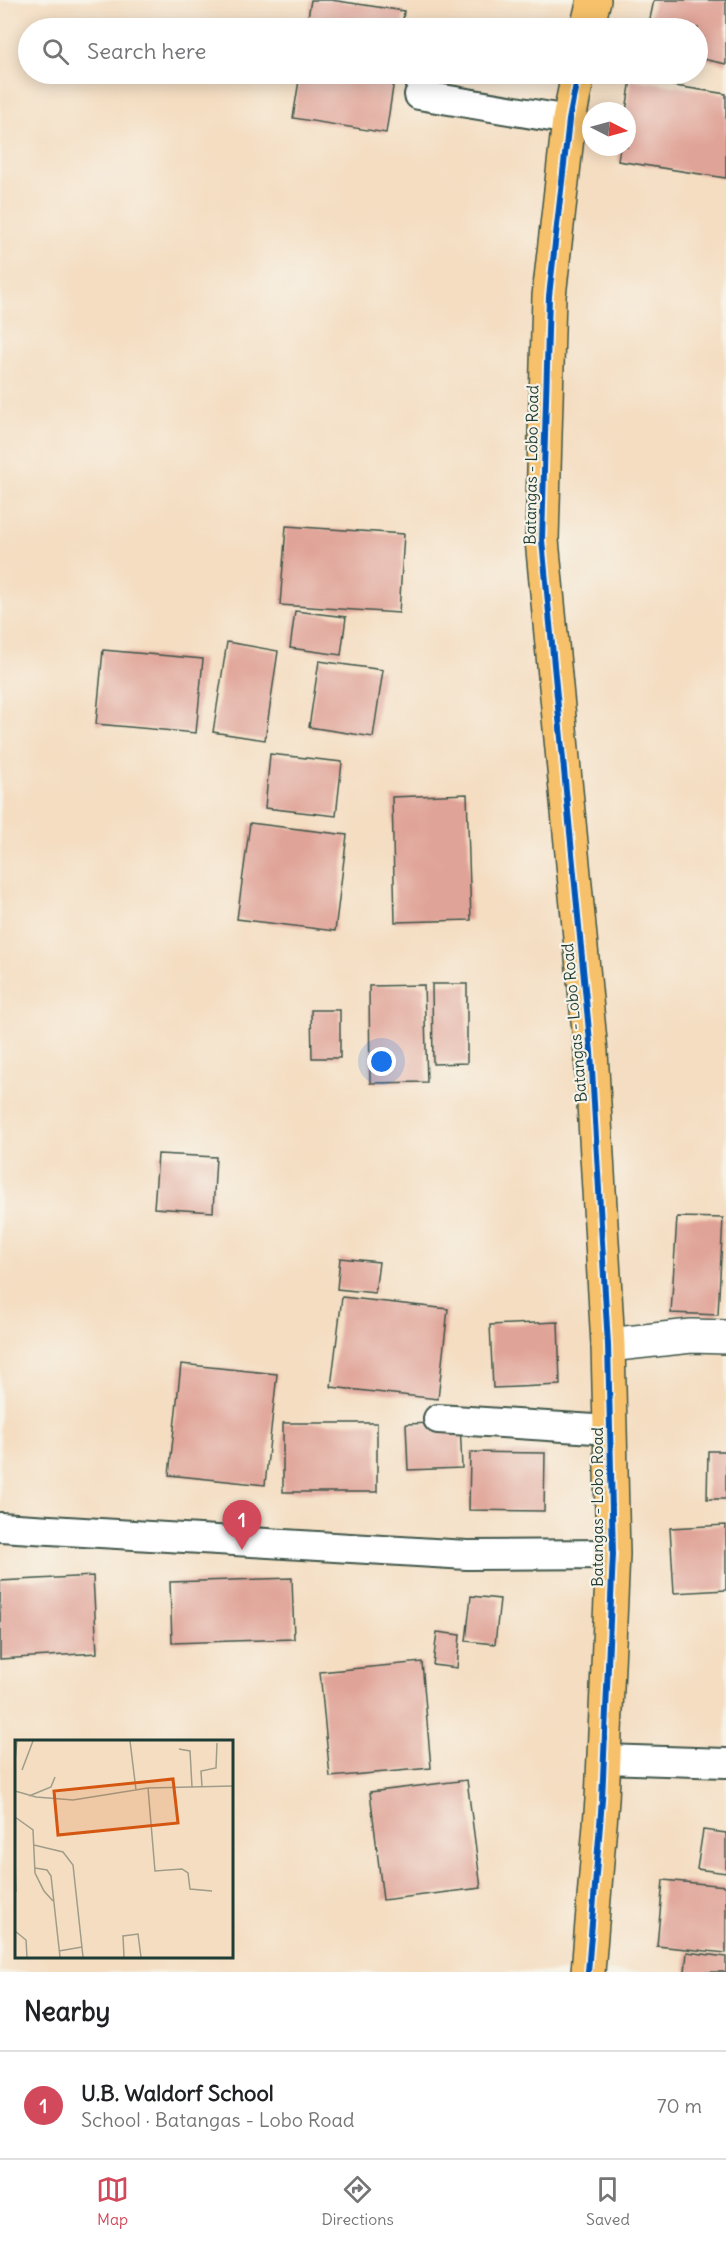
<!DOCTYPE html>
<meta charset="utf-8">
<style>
:root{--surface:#fff;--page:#f2f2f2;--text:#202124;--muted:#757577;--line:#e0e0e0;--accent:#d1495b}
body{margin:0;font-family:Delius,sans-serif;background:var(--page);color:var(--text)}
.compass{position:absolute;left:582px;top:102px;width:54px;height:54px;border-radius:50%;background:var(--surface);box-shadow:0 3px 15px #0003;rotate:96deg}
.you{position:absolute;left:382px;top:1062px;width:21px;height:21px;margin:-15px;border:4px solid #fff;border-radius:50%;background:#1a73e8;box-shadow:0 0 0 9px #1a73e833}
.badge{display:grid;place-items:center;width:39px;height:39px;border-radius:50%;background:var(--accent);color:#fff;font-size:20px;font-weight:700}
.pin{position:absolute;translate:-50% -50px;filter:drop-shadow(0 2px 3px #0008)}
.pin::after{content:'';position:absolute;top:32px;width:21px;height:18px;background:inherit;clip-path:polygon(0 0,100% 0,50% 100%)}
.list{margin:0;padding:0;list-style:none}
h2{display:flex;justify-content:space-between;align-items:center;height:78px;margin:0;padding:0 24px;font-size:26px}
h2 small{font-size:20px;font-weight:400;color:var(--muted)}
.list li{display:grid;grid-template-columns:39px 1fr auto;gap:18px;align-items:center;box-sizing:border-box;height:108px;padding:0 24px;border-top:2px solid var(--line)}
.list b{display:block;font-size:22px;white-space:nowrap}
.list p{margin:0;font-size:20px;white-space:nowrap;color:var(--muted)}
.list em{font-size:20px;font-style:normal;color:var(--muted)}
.icon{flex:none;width:33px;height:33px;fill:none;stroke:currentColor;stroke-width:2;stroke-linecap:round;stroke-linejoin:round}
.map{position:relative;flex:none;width:726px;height:1972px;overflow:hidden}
.search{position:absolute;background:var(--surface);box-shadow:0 3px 15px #0003;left:18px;right:18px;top:18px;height:66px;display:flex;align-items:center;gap:15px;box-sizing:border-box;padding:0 21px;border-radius:33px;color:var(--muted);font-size:22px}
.sheet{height:186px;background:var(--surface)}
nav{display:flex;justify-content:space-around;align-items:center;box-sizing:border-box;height:84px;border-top:2px solid var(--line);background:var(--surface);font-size:16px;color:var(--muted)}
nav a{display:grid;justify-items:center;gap:3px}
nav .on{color:var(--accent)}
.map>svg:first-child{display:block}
</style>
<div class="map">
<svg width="726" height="1972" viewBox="0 0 726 1972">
<rect width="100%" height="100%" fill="#f7f3e8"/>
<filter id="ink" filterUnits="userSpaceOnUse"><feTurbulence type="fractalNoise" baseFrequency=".0167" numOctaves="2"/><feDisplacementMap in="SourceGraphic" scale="12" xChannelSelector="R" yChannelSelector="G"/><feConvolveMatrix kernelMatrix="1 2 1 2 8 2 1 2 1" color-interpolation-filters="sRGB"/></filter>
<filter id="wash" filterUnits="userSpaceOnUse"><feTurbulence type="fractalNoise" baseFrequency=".008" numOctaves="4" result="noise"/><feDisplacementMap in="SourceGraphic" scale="24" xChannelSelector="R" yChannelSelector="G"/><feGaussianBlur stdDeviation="1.35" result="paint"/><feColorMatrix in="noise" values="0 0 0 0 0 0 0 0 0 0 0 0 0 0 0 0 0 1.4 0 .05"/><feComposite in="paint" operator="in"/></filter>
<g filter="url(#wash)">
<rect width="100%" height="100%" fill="#f4ddc1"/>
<g id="blocks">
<!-- building -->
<path fill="#e0a397" d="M311 0H331L404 11 402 28H306Z
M654 0H726V64L698 58V28H648Z
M300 74H395L386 133 293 118Z
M631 79 726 94V178L618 161 620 147H627L626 111Z
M286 526 404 534 399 613 280 605Z
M295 611 346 617 341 655 290 648Z
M227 642 278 651 265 740 213 732Z
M103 650 203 659 196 733 96 724Z
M319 661 383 670 373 737 309 727Z
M270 754 342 762 336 816 265 808Z
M467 794 471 920 395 922 392 797Z
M250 823 347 835 335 931 237 919Z
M432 984H467V1063L433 1064Z
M424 985 427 1082 370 1083 369 986Z
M311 1010H340V1058H312Z
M158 1154 216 1157 213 1212 154 1208Z
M677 1217 723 1218 718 1315 671 1313Z
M340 1258 379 1262 375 1293 337 1289Z
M342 1297 448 1309 438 1399 331 1387Z
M558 1322 560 1385 493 1388 490 1325Z
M181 1364 277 1374 265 1485 169 1475Z
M460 1422 462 1468 408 1470 406 1424Z
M283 1423H377V1492H283Z
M708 1451H726V1499H707Z
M470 1452 545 1453 544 1511 469 1510Z
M726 1525V1590L674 1593 670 1528Z
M93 1576 97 1653 0 1659V1581Z
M292 1578 294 1639 172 1643 170 1582Z
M471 1596 500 1599 495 1644 466 1641Z
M437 1632 460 1635 457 1668 433 1665Z
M422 1662 431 1768 330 1777 320 1672Z
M467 1780 481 1888 383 1900 370 1792Z
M703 1830 726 1833V1873L697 1869Z
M663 1880 726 1886V1953L657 1946Z
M687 1952 726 1957V1972H685Z"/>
</g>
</g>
<g filter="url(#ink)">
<use href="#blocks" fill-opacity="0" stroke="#3f5549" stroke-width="1.5"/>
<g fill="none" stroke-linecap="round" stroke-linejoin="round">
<!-- lane casing -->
<g stroke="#3f5549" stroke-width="32">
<path id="lane" d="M419 95 569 120
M438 1419 610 1430
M0 1527 467 1555 613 1554
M604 1759 726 1763"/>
</g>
<!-- street casing -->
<g stroke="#3f5549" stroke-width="36">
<path id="street" d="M608 1345 691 1336 726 1337"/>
</g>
<!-- primary casing -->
<g stroke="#3f5549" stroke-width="36">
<path id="primary" d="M587 28 594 0
M578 74 569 120 549 296 542 540 591 1052 608 1345 613 1554 602 1800 588 1972"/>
</g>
<!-- lane -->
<use href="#lane" stroke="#fff" stroke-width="28"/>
<!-- street -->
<use href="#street" stroke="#fff" stroke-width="33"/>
<!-- primary -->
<use href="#primary" stroke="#f6c16b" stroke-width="33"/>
<!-- cycleway casing -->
<g stroke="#f7f3e8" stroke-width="10">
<path id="cycleway" d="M578 74 569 120 549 296 542 540 591 1052 608 1345 613 1554 602 1800 588 1972"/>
</g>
<!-- cycleway -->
<use href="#cycleway" stroke="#0057b8" stroke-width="6"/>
</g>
</g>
<g text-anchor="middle" stroke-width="4.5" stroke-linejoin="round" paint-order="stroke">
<!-- street labels -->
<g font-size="16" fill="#1f3d34" stroke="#f7f3e8">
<text transform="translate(531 465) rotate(-89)" y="6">Batangas - Lobo Road</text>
<text transform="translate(574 1023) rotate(-95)" y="6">Batangas - Lobo Road</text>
<text transform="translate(597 1507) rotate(-90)" y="6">Batangas - Lobo Road</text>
</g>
</g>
<!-- overview -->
<g transform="translate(15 1740)">
<rect width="218" height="218" fill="#f4ddc1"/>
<path fill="none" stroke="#9f9d89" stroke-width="1.5" d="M115 1 121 50M164 9 175 11 177 47M0 21 2 1M7 30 18 1M187 47 186 31 201 28 202 3M133 48 140 131 167 129 173 133 175 149 197 151M0 51 21 57 58 60 133 48 218 46M14 56 36 47 40 37M0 77 18 90 20 133 29 151 38 161M19 105 48 112 58 125 68 217M0 117 1 152M20 128 32 130 36 136 45 217M0 191 11 200 12 217M44 211 67 207M109 217 108 196 123 194 126 217"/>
<path fill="#d45610" fill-opacity="0.15" stroke="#d45610" stroke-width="3" d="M158 39 163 83 43 95 39 51Z"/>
<rect width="218" height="218" fill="none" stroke="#1f3d34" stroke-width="3"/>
</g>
</svg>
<svg class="compass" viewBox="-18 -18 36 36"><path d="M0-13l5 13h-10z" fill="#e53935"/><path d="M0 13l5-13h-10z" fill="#757577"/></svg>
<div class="you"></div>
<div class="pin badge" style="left:242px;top:1550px">1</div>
<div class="search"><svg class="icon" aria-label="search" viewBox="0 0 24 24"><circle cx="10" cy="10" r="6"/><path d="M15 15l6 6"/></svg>Search here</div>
</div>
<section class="sheet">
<h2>Nearby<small></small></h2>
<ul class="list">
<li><span class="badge">1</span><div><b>U.B. Waldorf School</b><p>School · Batangas - Lobo Road</p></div><em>70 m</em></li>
</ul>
</section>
<nav>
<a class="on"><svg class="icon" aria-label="map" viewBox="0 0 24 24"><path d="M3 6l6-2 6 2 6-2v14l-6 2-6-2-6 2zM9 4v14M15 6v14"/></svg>Map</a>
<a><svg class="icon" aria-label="directions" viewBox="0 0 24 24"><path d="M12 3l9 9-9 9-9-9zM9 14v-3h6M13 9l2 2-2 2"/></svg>Directions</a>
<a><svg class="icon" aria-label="saved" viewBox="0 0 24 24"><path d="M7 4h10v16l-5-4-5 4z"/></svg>Saved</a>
</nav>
